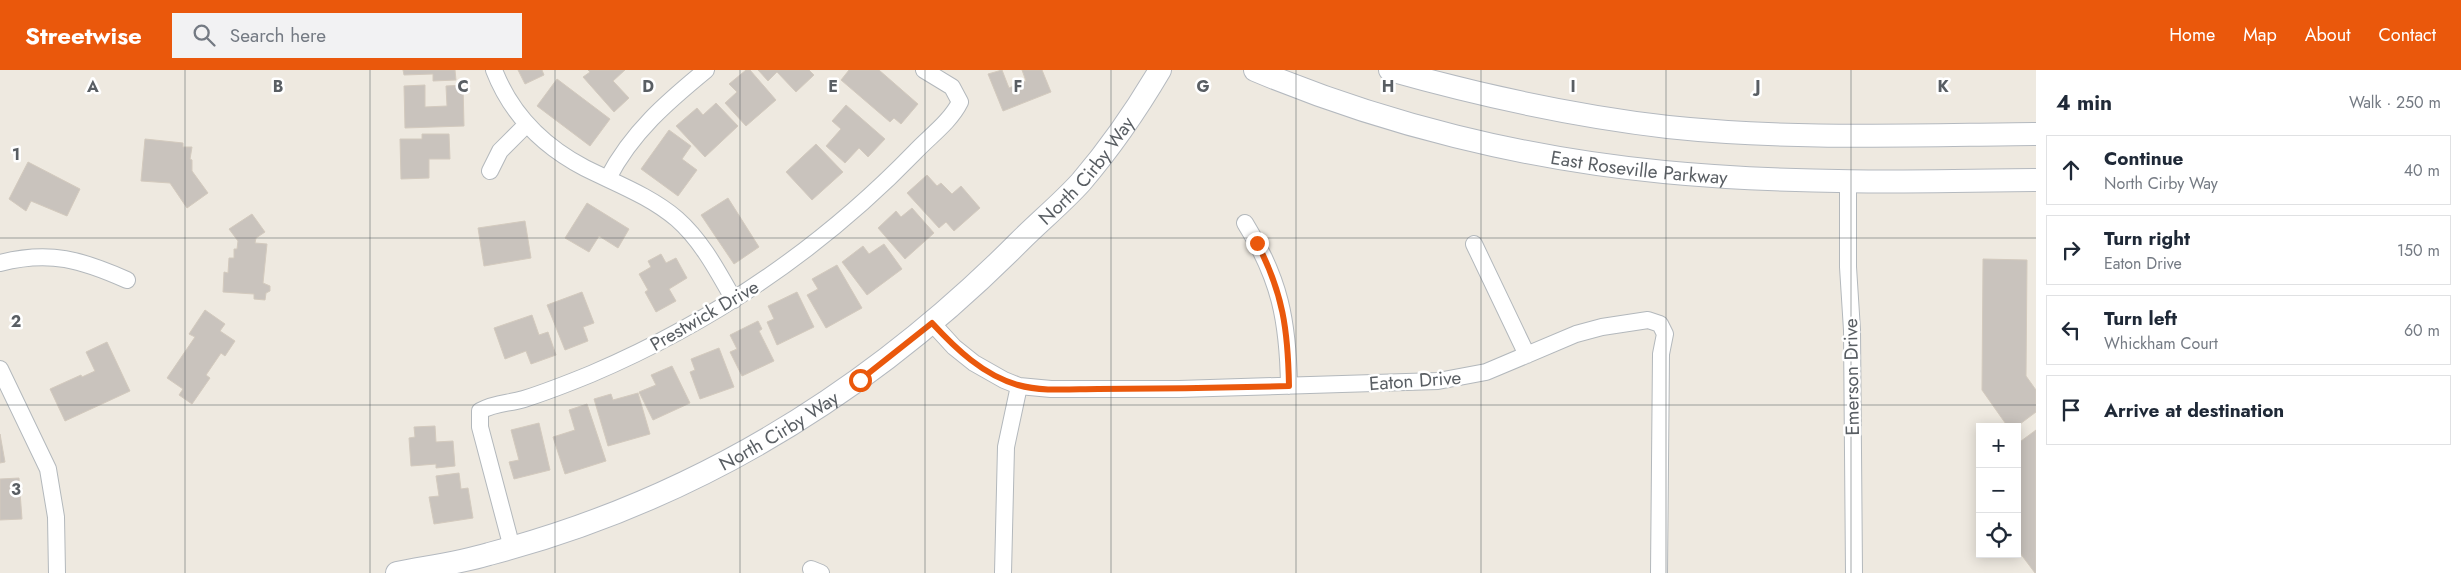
<!DOCTYPE html>
<meta charset="utf-8">
<style>
:root{--surface:#fff;--page:#f2f2f3;--text:#1f2937;--muted:#747a83;--line:#e0e1e3;--accent:#ea580c}
body{margin:0;font-family:Jost,sans-serif;background:var(--page);color:var(--text)}
.controls{position:absolute;right:15px;bottom:15px;display:grid;overflow:hidden;border-radius:0px;box-shadow:0 2px 12px #0003}
.controls button{width:45px;height:45px;display:grid;place-items:center;padding:0;border:0;border-bottom:1px solid var(--line);background:var(--surface);color:var(--text);font:25px sans-serif}
.stop{position:absolute;width:15px;height:15px;margin:-11px;border:4px solid #ea580c;border-radius:50%;background:#fff}
.stop.end{background:#ea580c;border-color:#fff;box-shadow:0 1px 5px #0008}
.list{margin:0;padding:0;list-style:none}
h2{display:flex;justify-content:space-between;align-items:center;height:65px;margin:0;padding:0 20px;font-size:21px}
h2 small{font-size:16px;font-weight:400;color:var(--muted)}
.list li{display:grid;grid-template-columns:32px 1fr auto;gap:15px;align-items:center;box-sizing:border-box;height:70px;margin:0 10px 10px;padding:0 10px;border:1px solid var(--line);border-radius:0px}
.list b{display:block;font-size:19px;white-space:nowrap}
.list p{margin:0;font-size:16px;white-space:nowrap;color:var(--muted)}
.list em{font-size:16px;font-style:normal;color:var(--muted)}
.icon{flex:none;width:28px;height:28px;fill:none;stroke:currentColor;stroke-width:2;stroke-linecap:round;stroke-linejoin:round}
.map{position:relative;flex:none;width:2036px;height:503px;overflow:hidden}
header{display:flex;align-items:center;gap:30px;box-sizing:border-box;height:70px;padding:0 25px;background:var(--accent);color:#fff}
header strong{font-size:24px}
nav{display:flex;gap:28px;margin-inline-start:auto;font-size:18px}
.search{width:350px;height:45px;background:var(--page);display:flex;align-items:center;gap:12px;box-sizing:border-box;padding:0 18px;border-radius:0px;color:var(--muted);font-size:19px}
main{display:flex}
aside{flex:1;background:var(--surface)}
.map>svg:first-child{display:block}
</style>
<header>
<strong>Streetwise</strong>
<div class="search"><svg class="icon" aria-label="search" viewBox="0 0 24 24"><circle cx="10" cy="10" r="6"/><path d="M15 15l6 6"/></svg>Search here</div>
<nav><a>Home</a><a>Map</a><a>About</a><a>Contact</a></nav>
</header>
<main>
<div class="map">
<svg width="2036" height="503" viewBox="0 0 2036 503">
<rect width="100%" height="100%" fill="#eee9e0"/>
<!-- building -->
<path fill="#c9c3bd" stroke="#d3cabe" d="M403 0H455L456 10 433 11V4L404 5Z
M518 0H542L544 5 525 14Z
M588 0H625L613 11 629 28 614 42 583 7 590 2Z
M746 0H750L776 30 746 56 725 33 737 22 729 14Z
M758 0H809L814 5 796 22 777 2 768 11Z
M849 0H879L918 34 901 54 894 48 890 52 841 10Z
M1002 0 1009 18 1026 11 1022 0H1042L1051 22 1003 41 988 4Z
M557 9 610 49 590 76 537 36Z
M425 15V37L447 36 446 16 463 15 464 56 405 58 404 16Z
M716 33 738 56 705 87 676 56 697 38 703 45Z
M846 35 885 69 868 87 859 78 845 93 826 76 841 59 832 51Z
M669 60 691 76 682 89 697 100 678 126 641 99Z
M422 64H449L450 89H429V108L401 109 400 69H422Z
M145 69 183 73V77H192L190 89 192 90V101L208 123 187 138 170 113 141 111Z
M816 74 843 102 812 130 786 102Z
M28 92 80 119 67 146 31 131 26 141 9 129Z
M927 105 937 116 941 113 952 124 961 116 980 138 954 161 946 152 939 158 907 123Z
M728 128 759 177 734 194 701 145Z
M587 133 629 159 618 178 599 166 589 182 565 168Z
M912 138 934 163 905 189 878 158 896 141 901 147Z
M252 144 265 162 256 168 255 173 267 174 263 213 270 216V221L266 223 265 230 254 229V224L223 222 224 202 228 203 229 188H234V179H237L238 171 229 159Z
M525 151 531 188 484 196 478 158Z
M884 174 902 199 867 225 842 192 863 176 869 184Z
M661 184 666 193 676 188 687 208 669 219 676 231 656 242 645 222 648 220 639 204 651 197 648 191Z
M1983 189 2027 190 2026 306 2036 320V342L2016 357H2008L1982 320Z
M837 195 862 238 826 258 807 225 818 219 812 209Z
M582 222 594 253 583 257 588 271 565 280 547 235Z
M797 222 814 257 777 275 767 252 774 249 768 236Z
M205 240 225 254 220 261 235 271 225 286 221 283 206 305 210 308 192 334 179 325 183 319 167 308 195 267 189 264Z
M532 245 539 265 548 262 556 285 531 294 526 281 505 289 494 258Z
M758 251 762 259 759 261 774 291 742 306 730 282 737 279 730 265Z
M107 272 130 321 65 351 50 319 81 305 82 307 95 301 86 282Z
M719 278 734 317 700 329 690 302 695 300 691 289Z
M672 296 690 333 653 350 639 322 656 315 651 305Z
M638 323 650 364 608 376 594 329 611 324 613 330Z
M587 334 606 391 565 404 553 367 575 360 569 340Z
M539 353 550 400 514 409 509 392 519 390 511 360Z
M435 356 436 372 453 371 455 396 436 398V394L411 396 409 368 415 367 414 357Z
M2036 360V503H2035L2017 479V374Z
M0 364 5 392 0 393Z
M459 403 461 419 468 418 473 448 434 454 429 427 439 426 436 406Z
M19 408 22 449 0 450V409Z"/>
<g fill="none" stroke-linecap="round" stroke-linejoin="round">
<!-- street casing -->
<g stroke="#b3b8bc" stroke-width="18">
<path id="street" d="M494 0C511 44 543 76 585 98 617 114 650 126 677 149 702 171 718 202 734 230
M490 101 500 81 527 54
M608 108C632 62 667 32 706 0
M1848 110V197L1852 260 1854 503
M1245 153C1280 209 1288 251 1289 316
M1474 174 1527 285
M0 193C50 180 82 190 127 210
M932 253 954 277 974 293 1004 310 1019 316 1051 319H1179L1438 311 1486 302 1576 264 1602 257 1648 250 1660 254 1665 264 1661 284 1659 503
M0 299 48 399 56 447 57 503
M512 478 480 357V341C497 332 507 334 524 329 546 322 569 313 591 304 713 252 822 178 915 82 930 66 950 52 960 32L952 17 924 0
M811 499 821 503
M1003 503 1006 377 1019 316"/>
</g>
<!-- secondary casing -->
<g stroke="#b4b9bf" stroke-width="24">
<g id="secondary">
<path id="s1" d="M1255 0C1383 54 1526 89 1664 102 1787 114 1913 112 2036 110"/>
<path d="M1390 0C1482 26 1574 46 1668 57 1790 70 1914 65 2036 64"/>
<path id="s2" d="M397 503C427 497 459 493 489 484 696 430 870 322 1020 171 1040 151 1062 133 1081 112 1111 77 1137 39 1160 0"/>
</g>
</g>
<!-- street -->
<use href="#street" stroke="#fff" stroke-width="16"/>
<!-- secondary -->
<use href="#secondary" stroke="#fff" stroke-width="22"/>
</g>
<g fill="none" stroke-linecap="round" stroke-linejoin="round">
<!-- route -->
<path stroke="#ea580c" stroke-width="6" d="M860 310 932 253C956 279 983 305 1018 315 1042 322 1072 319 1098 319 1161 319 1225 318 1289 316 1288 260 1283 223 1257 173"/>
</g>
<!-- grid -->
<path fill="none" stroke="#595e63" stroke-width="1" stroke-opacity="0.55" d="M185 0V503M370 0V503M555 0V503M740 0V503M925 0V503M1111 0V503M1296 0V503M1481 0V503M1666 0V503M1851 0V503M0 168H2036M0 335H2036"/>
<g text-anchor="middle" stroke-width="5" stroke-linejoin="round" paint-order="stroke">
<!-- street labels -->
<g font-size="19" fill="#595e63" stroke="#fff">
<text dy="7" stroke="none"><textPath href="#s1" startOffset="398">East Roseville Parkway</textPath></text>
<text dy="7" stroke="none"><textPath href="#s2" startOffset="815">North Cirby Way</textPath></text>
<text transform="translate(704 245) rotate(-30)" y="7">Prestwick Drive</text>
<text transform="translate(1851 307) rotate(-91)" y="7">Emerson Drive</text>
<text transform="translate(1415 310) rotate(-4)" y="7">Eaton Drive</text>
<text dy="7" stroke="none"><textPath href="#s2" startOffset="410">North Cirby Way</textPath></text>
</g>
</g>
<g font-size="16" text-anchor="middle" font-weight="bold" fill="#595e63" stroke="#fff" stroke-width="5" stroke-linejoin="round" paint-order="stroke">
<text x="93" y="22">A</text>
<text x="278" y="22">B</text>
<text x="463" y="22">C</text>
<text x="648" y="22">D</text>
<text x="833" y="22">E</text>
<text x="1018" y="22">F</text>
<text x="1203" y="22">G</text>
<text x="1388" y="22">H</text>
<text x="1573" y="22">I</text>
<text x="1758" y="22">J</text>
<text x="1943" y="22">K</text>
<text x="16" y="90">1</text>
<text x="16" y="257">2</text>
<text x="16" y="425">3</text>
</g>
</svg>
<div class="controls">
<button>+</button>
<button>−</button>
<button><svg class="icon" aria-label="locate" viewBox="0 0 24 24"><circle cx="12" cy="12" r="6"/><path d="M12 2v4M12 18v4M2 12h4M18 12h4"/></svg></button>
</div>
<div class="stop" style="left:860px;top:310px"></div>
<div class="stop end" style="left:1257px;top:173px"></div>
</div>
<aside>
<h2>4 min<small>Walk · 250 m</small></h2>
<ul class="list">
<li><svg class="icon" aria-label="ahead" viewBox="0 0 24 24"><path d="M12 20V5M6 11l6-6 6 6"/></svg><div><b>Continue</b><p>North Cirby Way</p></div><em>40 m</em></li>
<li><svg class="icon" aria-label="right" viewBox="0 0 24 24"><path d="M7 20v-9h11M14 6l5 5-5 5"/></svg><div><b>Turn right</b><p>Eaton Drive</p></div><em>150 m</em></li>
<li><svg class="icon" aria-label="left" viewBox="0 0 24 24"><path d="M17 20v-9H6M10 6l-5 5 5 5"/></svg><div><b>Turn left</b><p>Whickham Court</p></div><em>60 m</em></li>
<li><svg class="icon" aria-label="arrive" viewBox="0 0 24 24"><path d="M6 21V4h12l-3 4 3 4H6"/></svg><div><b>Arrive at destination</b></div></li>
</ul>
</aside>
</main>
